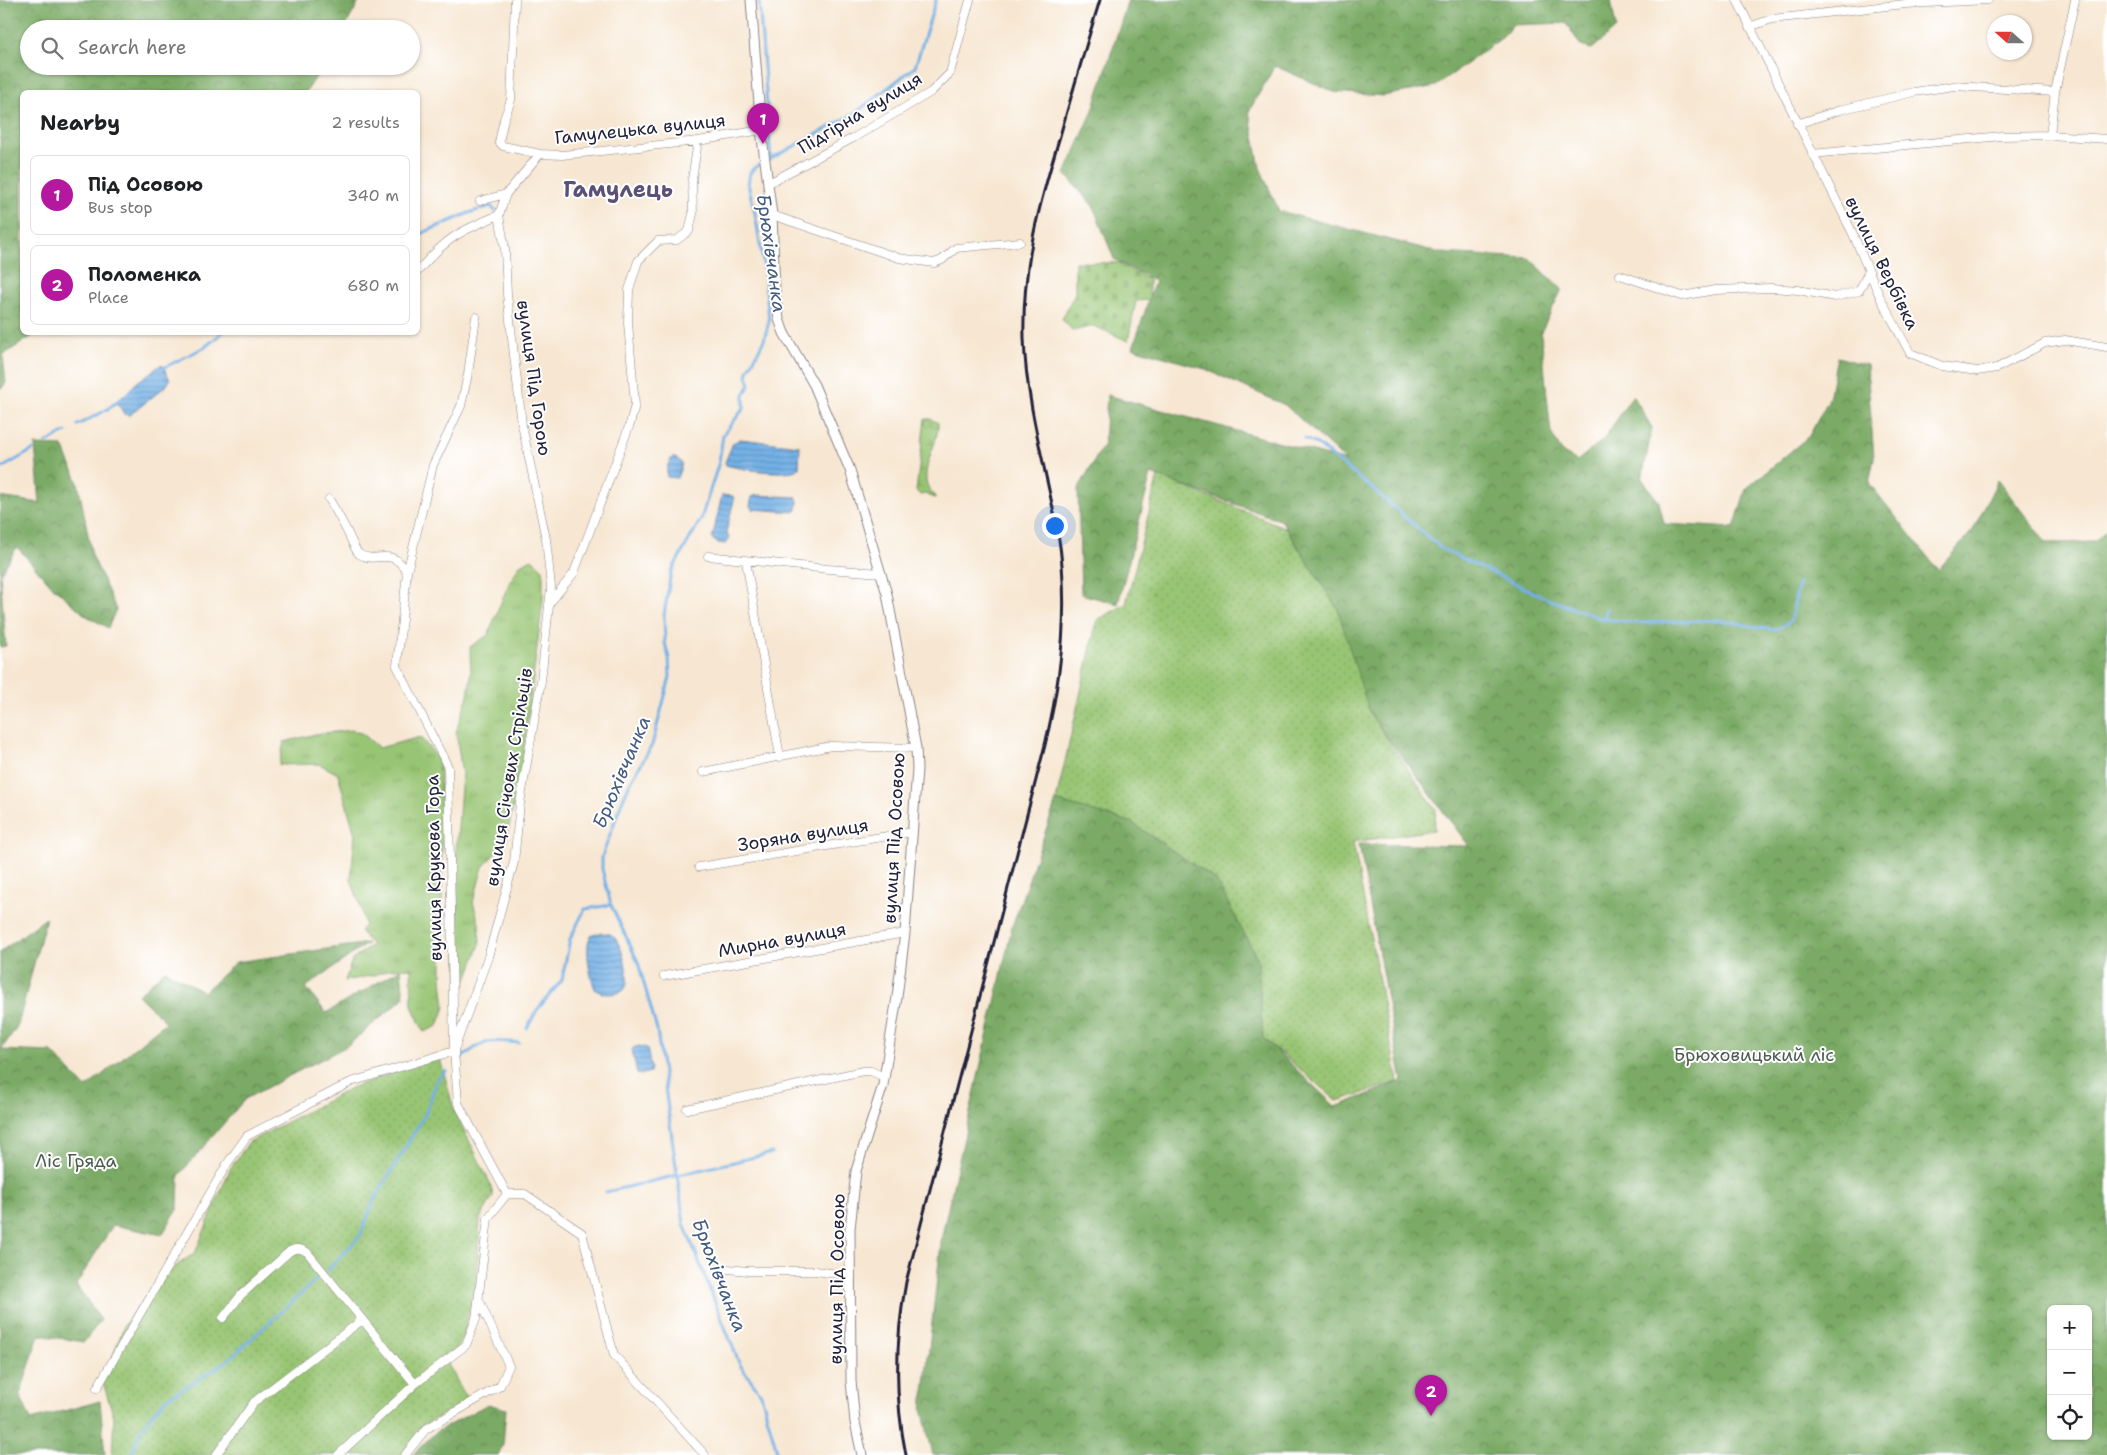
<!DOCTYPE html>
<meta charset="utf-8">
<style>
:root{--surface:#fff;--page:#f6f6f6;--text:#202124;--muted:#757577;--line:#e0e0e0;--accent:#b5179e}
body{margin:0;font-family:"Shantell Sans",sans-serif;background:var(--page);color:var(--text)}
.controls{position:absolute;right:15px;bottom:15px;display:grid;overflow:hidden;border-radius:8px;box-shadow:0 1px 4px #0004}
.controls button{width:45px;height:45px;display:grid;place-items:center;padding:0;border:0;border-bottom:1px solid var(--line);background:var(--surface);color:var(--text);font:25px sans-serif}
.compass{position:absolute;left:1987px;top:15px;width:45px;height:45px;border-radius:50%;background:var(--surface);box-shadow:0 1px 4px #0004;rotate:291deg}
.you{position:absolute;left:1054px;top:525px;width:18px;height:18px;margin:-12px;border:4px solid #fff;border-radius:50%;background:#1a73e8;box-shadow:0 0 0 8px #1a73e833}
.badge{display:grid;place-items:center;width:32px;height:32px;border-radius:50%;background:var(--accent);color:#fff;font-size:16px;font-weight:700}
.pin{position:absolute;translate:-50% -41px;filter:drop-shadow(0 1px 2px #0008)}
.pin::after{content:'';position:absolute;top:26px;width:18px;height:15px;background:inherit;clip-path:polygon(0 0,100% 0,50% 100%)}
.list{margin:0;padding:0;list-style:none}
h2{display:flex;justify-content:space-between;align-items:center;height:65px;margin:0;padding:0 20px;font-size:21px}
h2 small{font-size:16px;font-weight:400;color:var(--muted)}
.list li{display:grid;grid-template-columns:32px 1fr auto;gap:15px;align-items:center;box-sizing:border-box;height:80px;margin:0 10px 10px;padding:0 10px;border:1px solid var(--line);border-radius:8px}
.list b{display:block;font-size:19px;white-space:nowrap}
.list p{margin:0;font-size:16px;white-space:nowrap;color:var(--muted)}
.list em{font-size:16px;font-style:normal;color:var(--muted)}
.icon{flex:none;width:28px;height:28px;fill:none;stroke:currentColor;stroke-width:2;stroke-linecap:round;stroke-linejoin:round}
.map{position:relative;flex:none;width:2107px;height:1455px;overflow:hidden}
.search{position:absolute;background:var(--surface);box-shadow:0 1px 4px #0004;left:20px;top:20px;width:400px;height:55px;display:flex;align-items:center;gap:12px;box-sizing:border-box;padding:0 18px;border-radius:28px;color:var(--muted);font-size:19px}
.panel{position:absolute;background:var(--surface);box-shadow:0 1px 4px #0004;left:20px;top:90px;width:400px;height:245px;border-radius:8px}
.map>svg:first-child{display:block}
</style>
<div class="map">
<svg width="2107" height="1455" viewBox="0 0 2107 1455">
<defs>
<pattern id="grass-tufts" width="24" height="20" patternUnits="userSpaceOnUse" patternTransform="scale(1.25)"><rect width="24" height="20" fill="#98c573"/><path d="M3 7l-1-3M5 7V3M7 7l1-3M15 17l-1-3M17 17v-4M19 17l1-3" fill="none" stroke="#83a964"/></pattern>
<pattern id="forest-crowns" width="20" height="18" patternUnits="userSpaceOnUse" patternTransform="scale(1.25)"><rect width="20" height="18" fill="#7aaa65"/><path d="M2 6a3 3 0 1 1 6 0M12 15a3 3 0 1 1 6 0" fill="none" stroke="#648a54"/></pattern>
<pattern id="wetland-marsh" width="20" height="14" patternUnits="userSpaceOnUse" patternTransform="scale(1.25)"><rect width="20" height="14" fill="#98c573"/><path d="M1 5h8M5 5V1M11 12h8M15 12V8" fill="none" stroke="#83a964"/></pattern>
<pattern id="cemetery-stones" width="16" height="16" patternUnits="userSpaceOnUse" patternTransform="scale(1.25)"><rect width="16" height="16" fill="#98c573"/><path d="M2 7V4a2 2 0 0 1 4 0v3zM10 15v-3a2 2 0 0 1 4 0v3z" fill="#83a964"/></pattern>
<pattern id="park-dots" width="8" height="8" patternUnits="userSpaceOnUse" patternTransform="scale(1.25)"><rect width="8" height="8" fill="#98c573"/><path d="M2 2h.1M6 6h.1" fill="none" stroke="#83a964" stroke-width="1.8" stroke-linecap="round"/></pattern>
<pattern id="water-rules" width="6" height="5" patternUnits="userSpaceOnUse" patternTransform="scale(1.25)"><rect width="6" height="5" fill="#74b1e6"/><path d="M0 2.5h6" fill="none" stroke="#5f90bc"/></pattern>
</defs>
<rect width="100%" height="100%" fill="#fff"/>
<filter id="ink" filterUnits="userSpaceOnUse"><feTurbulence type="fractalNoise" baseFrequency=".02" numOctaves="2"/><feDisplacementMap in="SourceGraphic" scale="10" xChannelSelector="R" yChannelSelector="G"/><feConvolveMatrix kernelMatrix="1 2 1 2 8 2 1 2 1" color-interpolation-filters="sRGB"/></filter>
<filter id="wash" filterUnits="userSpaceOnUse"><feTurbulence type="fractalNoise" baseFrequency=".0096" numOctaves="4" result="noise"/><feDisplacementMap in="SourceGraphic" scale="20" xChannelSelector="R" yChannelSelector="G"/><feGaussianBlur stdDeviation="1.12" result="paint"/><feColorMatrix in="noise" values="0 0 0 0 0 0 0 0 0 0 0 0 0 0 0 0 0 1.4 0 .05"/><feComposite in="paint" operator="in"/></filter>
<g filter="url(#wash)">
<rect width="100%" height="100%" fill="#f7e7d2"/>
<!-- grass -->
<path fill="url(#grass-tufts)" stroke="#5d7457" d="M532 559 543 569V600L522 766 506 841 483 867 473 902 479 923 480 944 464 987 458 982 455 868 462 774 456 732 468 695 471 676 470 647 488 635 509 583 520 565Z
M353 730 363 734 379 748 420 737 439 759 442 830V979L445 1007 438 1026 424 1032 412 1006 411 968 390 969 375 975 345 981 352 960 372 945 360 931 365 925 361 908 351 879 355 835 338 774 319 764 279 765 284 742 316 734Z"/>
<!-- forest -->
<path fill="url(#forest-crowns)" stroke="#4e6650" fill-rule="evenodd" d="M0 0H360L344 29H29V66H323L306 92H22V332L37 333 3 355 6 383 0 390Z
M1128 0H1611L1616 28 1592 49 1581 46 1566 23 1512 25 1503 37 1436 86 1383 96 1334 92 1275 66 1249 111 1260 168 1279 211 1441 253 1529 258 1562 289 1541 332 1547 396 1551 433 1563 453 1577 461 1604 439 1633 395 1652 428 1642 479 1659 502 1664 524 1734 528 1746 489 1809 436 1829 399 1837 357 1867 365 1874 458 1869 483 1938 570 1973 530 1998 480 2046 543 2094 542 2107 529V1455H933L922 1409 942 1235 1012 927 1056 801 1131 822 1216 880 1258 960 1263 1038 1336 1107 1402 1081 1359 844 1469 846 1361 702 1338 610 1282 521 1151 474 1118 604 1081 594 1078 489 1104 444 1107 395 1346 461 1285 405 1205 369 1133 348 1155 281 1114 259 1093 206 1065 174 1092 113ZM2051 1309H2088V1436H2051Z
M35 445 63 446 78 483 92 555 116 609 108 628 85 615 51 585 17 547 0 575 6 646 0 647V497L40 503Z
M46 918 18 1025 1 1050 52 1052 86 1088 166 1022 138 995 165 970 204 992 236 962 368 943 306 987 326 1013 401 969 404 998 347 1046 245 1099 179 1175 178 1208 162 1235 113 1225 76 1285 101 1320 84 1342 39 1335 20 1395 31 1420 100 1401 105 1455H0V952Z
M488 1404 506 1409 503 1445 498 1455H412L436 1432Z"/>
<!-- wetland -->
<path fill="url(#wetland-marsh)" stroke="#5d7457" d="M925 419H931L938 423C940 444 912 479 935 495V498L925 494 920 495 916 491Z"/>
<!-- cemetery -->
<path fill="url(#cemetery-stones)" stroke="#5d7457" d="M1075 262 1119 263 1149 280V300L1136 301 1128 341 1094 326 1073 331 1062 319 1075 293Z"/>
<!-- park -->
<path fill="url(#park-dots)" stroke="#5d7457" d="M1158 476 1286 528 1338 610 1370 714 1436 810 1434 830 1353 842 1398 1082 1337 1101 1263 1038 1258 960 1216 880 1131 822 1056 801 1097 620 1126 604Z
M439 1055 454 1110 490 1183 493 1196 480 1219 477 1279 463 1338 448 1364 468 1401 424 1425 401 1455H112L114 1417 103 1383 125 1323 167 1272 195 1253 230 1169 249 1142 353 1087Z"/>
<!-- water -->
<path fill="url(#water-rules)" stroke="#4b6a90" d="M162 364 170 380 167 385 130 415 124 414 117 402 136 383Z
M740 439 800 446 799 468C791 477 739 469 726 465L725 462 733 443Z
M673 457 679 460 682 464 677 478 667 477C666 469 668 462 673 457Z
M722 495 733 496 734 500 726 533 729 537 725 544 718 543 712 539Z
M756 495 796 497 798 501 797 510 794 512 752 509 750 506 752 497Z
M592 934C598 933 606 932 612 935 621 941 633 980 624 990 621 993 614 994 609 994 604 994 599 993 595 989 590 976 583 945 592 934Z
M639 1046 647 1048 651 1068 650 1072 640 1075 637 1074 632 1050 633 1048Z"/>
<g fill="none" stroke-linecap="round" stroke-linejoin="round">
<!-- stream -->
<path stroke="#74b1e6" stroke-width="3" d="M759 0 771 159
M418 235 469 213 491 206 495 211
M161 369 205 347 223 332
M78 425 108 409 120 399
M1304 439 1317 444 1380 495 1442 549 1548 599 1603 619 1639 623 1719 620 1774 630 1790 622 1799 583
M46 443 66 432
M0 469 33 450
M1603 619 1607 609
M527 1028 537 1010 562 980 570 939 585 909 611 905
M460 1059C484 1039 489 1040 519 1043
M606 1192 772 1153
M328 1270 360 1236 373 1202 426 1113 437 1080 446 1071
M131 1455 142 1429 153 1413 166 1399 225 1363 318 1278
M778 1455 761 1394 740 1365 684 1224 657 1030 638 962 611 905 602 869V857L621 804 629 785 652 745 670 677 669 658 665 643 664 615 671 572 701 519 719 462 723 435 744 408V395L750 384 747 376 748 371 764 340 769 321 764 268 755 213 748 184 750 173 754 168 854 114 915 67 936 0"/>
</g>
</g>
<g filter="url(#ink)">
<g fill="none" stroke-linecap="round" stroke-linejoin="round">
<!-- minor casing -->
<g stroke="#8c8486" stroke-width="9">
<path id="minor" d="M515 0 511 100 504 119 499 142 503 146 540 154
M1737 0 1853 234 1880 297 1910 353 1942 366 1977 371 1997 368 2045 343 2065 340 2107 347
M1749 27 1772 19 1905 4 1988 0
M1797 124 1840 110 1914 92 1954 86 2055 92
M2050 135 2055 92 2075 0
M1812 154 2002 136 2050 135 2107 139
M769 183 855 137 931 92 950 73 970 0
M480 201 506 194 540 154 562 155 698 141 761 130
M772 215 899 258 934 263 942 260 956 248 1020 242
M418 271C446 238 460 231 499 215
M1620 275 1682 296 1715 290 1771 288 1798 290 1835 297 1859 291 1869 271
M476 317 468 374 461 406 433 465 413 548 407 572 397 666 448 767 454 1051 458 1103 507 1194H525L582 1233 614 1355 705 1455
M329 499C338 514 346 528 353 544 355 548 356 551 359 554 377 565 391 545 407 572
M708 556 828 569 881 573
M746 561 780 757
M549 604 574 573 630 424 635 405 628 323 629 290 638 261 658 241 677 240 689 231 693 214 692 179 698 141
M703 772 831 746 916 748
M699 867 912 832
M664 976 905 933
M455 1047 488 957 514 862 520 803 541 681 551 587 546 539 522 425 507 294 505 249 499 215 506 194
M687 1109 863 1071H871L884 1077
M718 1268 748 1271H816L851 1276
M223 1318 241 1295 290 1251C297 1248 300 1248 307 1252L415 1384
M97 1388 227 1164 247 1136 351 1082 454 1051
M216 1455 254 1402 362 1320
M338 1455 415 1384 466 1345 476 1319 488 1218 507 1194
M405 1455 426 1429 500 1386 509 1366 479 1300"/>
</g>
<!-- tertiary casing -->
<g stroke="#8c8486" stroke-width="11">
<path id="tertiary" d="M751 0 761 130 772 215 775 291 779 319 784 333 814 385 850 470 887 594 916 748 917 769 905 933 897 997 883 1085 856 1171 850 1229 851 1381 855 1422 862 1455"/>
</g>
<!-- minor -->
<use href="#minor" stroke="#fff" stroke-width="8"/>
<!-- tertiary -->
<use href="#tertiary" stroke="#fff" stroke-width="9"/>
<!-- rail -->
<path stroke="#22223b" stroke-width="3" d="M906 1455C894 1396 895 1341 906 1282L1045 745C1062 676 1070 605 1058 533 1046 469 1026 404 1024 338 1022 265 1039 205 1060 136 1073 90 1086 45 1100 0"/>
</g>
</g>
<g text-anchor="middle" stroke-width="4" stroke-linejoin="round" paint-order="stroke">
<!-- street labels -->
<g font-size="18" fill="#22223b" stroke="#fff">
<text transform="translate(860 113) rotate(-31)" y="6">Підгірна вулиця</text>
<text transform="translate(640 129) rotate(-6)" y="6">Гамулецька вулиця</text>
<text transform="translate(1882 263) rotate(64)" y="6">вулиця Вербівка</text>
<text transform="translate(534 378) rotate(82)" y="6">вулиця Під Горою</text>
<text transform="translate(509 777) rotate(-81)" y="6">вулиця Січових Стрільців</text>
<text transform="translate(803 835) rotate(-9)" y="6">Зоряна вулиця</text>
<text transform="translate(894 838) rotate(-87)" y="6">вулиця Під Осовою</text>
<text transform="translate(434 868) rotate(-91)" y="6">вулиця Крукова Гора</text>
<text transform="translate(782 940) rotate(-10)" y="6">Мирна вулиця</text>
<text transform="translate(837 1279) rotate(-89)" y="6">вулиця Під Осовою</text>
</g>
<!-- park labels -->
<g font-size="18" fill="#4b5b4f" stroke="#fff">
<text x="1754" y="1061">Брюховицький ліс</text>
<text x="76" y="1167">Ліс Гряда</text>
</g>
<!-- water labels -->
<g font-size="19" font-style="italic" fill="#435b7f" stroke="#fff">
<text transform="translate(772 253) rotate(82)" y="7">Брюхівчанка</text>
<text transform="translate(621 772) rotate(-67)" y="7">Брюхівчанка</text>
<text transform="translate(720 1275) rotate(69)" y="7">Брюхівчанка</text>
</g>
<!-- district labels -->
<g font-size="22" font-weight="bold" fill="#5b5076" stroke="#fff">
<text x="618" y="197">Гамулець</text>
</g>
</g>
</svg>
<div class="controls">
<button>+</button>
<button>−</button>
<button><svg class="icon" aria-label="locate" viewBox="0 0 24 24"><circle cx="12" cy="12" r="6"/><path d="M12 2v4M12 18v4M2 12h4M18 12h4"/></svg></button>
</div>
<svg class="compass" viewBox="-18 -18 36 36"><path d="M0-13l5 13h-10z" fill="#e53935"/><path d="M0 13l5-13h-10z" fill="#757577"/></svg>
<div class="you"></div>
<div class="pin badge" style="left:763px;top:144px">1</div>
<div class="pin badge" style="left:1431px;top:1416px">2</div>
<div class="search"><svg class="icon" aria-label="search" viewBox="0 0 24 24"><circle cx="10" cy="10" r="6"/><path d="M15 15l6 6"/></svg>Search here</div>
<section class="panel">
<h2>Nearby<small>2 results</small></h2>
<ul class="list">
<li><span class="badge">1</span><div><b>Під Осовою</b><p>Bus stop</p></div><em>340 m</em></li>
<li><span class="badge">2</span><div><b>Поломенка</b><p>Place</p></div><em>680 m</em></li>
</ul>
</section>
</div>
